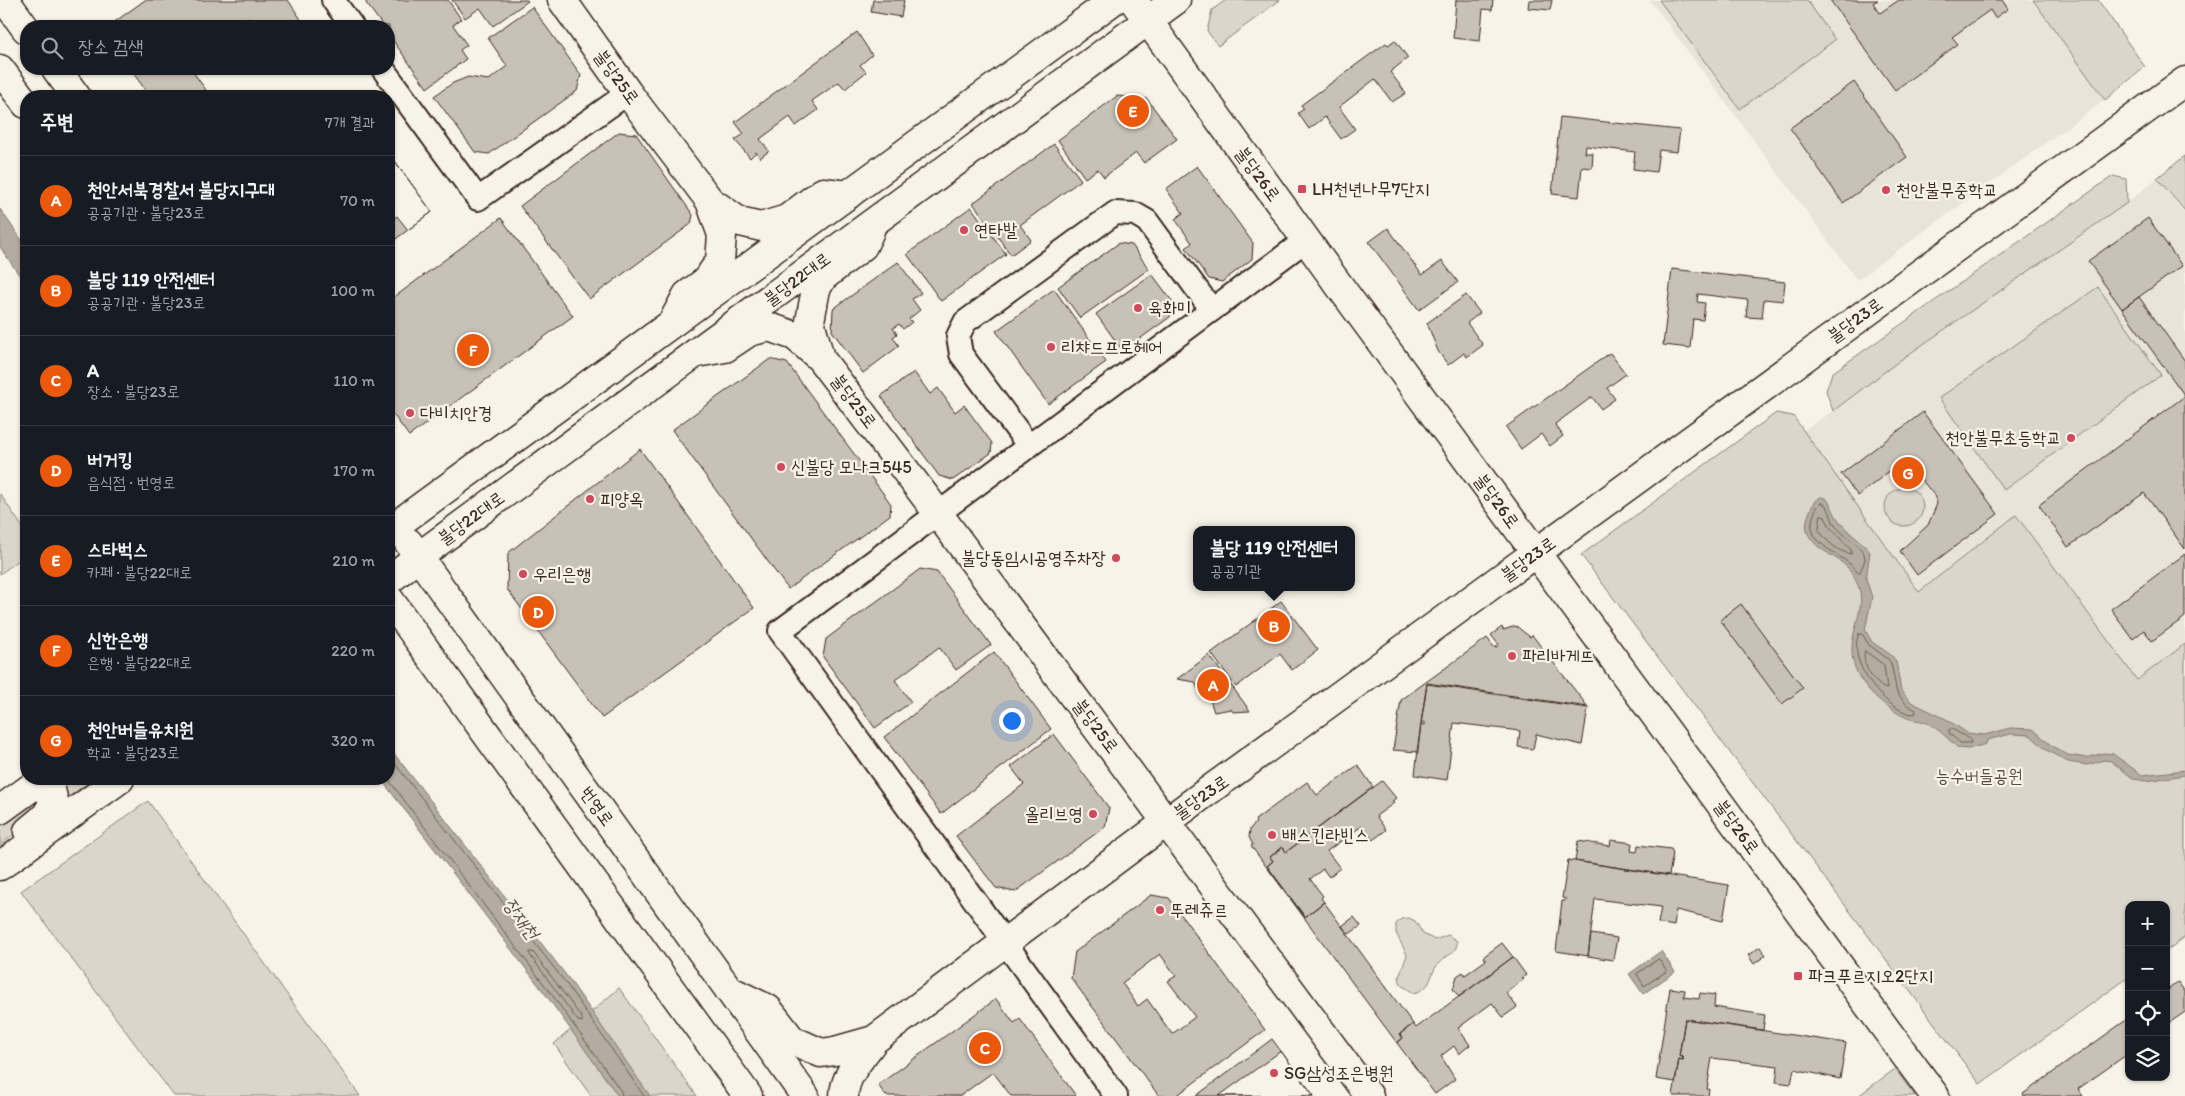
<!DOCTYPE html>
<html lang="ko">
<meta charset="utf-8">
<style>
:root{--surface:#171b24;--page:#242831;--text:#f1f3f6;--muted:#9ea1a6;--line:#363941;--accent:#ea580c}
body{margin:0;font-family:Itim,"Poor Story",sans-serif;background:var(--page);color:var(--text)}
.controls{position:absolute;right:15px;bottom:15px;display:grid;overflow:hidden;border-radius:10px;box-shadow:0 1px 4px #0004}
.controls button{width:45px;height:45px;display:grid;place-items:center;padding:0;border:0;border-bottom:1px solid var(--line);background:var(--surface);color:var(--text);font:25px sans-serif}
.you{position:absolute;left:1011px;top:720px;width:18px;height:18px;margin:-12px;border:4px solid #fff;border-radius:50%;background:#1a73e8;box-shadow:0 0 0 8px #1a73e833}
.badge{display:grid;place-items:center;width:32px;height:32px;border-radius:50%;background:var(--accent);color:#fff;font-size:16px;font-weight:700}
.pin{position:absolute;translate:-50% -50%;border:2px solid #fff;box-shadow:0 1px 5px #0006}
.popup{position:absolute;left:1193px;top:526px;width:162px;height:65px;box-sizing:border-box;display:grid;place-content:center;border-radius:10px;background:var(--surface);filter:drop-shadow(0 1px 4px #0005);font-size:16px;white-space:nowrap;color:var(--muted)}
.popup b{font-size:19px;color:var(--text)}
.popup::after{content:'';position:absolute;left:50%;top:100%;margin-left:-10px;border:10px solid transparent;border-top-color:var(--surface)}
.list{margin:0;padding:0;list-style:none}
h2{display:flex;justify-content:space-between;align-items:center;height:65px;margin:0;padding:0 20px;font-size:21px}
h2 small{font-size:16px;font-weight:400;color:var(--muted)}
.list li{display:grid;grid-template-columns:32px 1fr auto;gap:15px;align-items:center;box-sizing:border-box;height:90px;padding:0 20px;border-top:1px solid var(--line)}
.list b{display:block;font-size:19px;white-space:nowrap}
.list p{margin:0;font-size:16px;white-space:nowrap;color:var(--muted)}
.list em{font-size:16px;font-style:normal;color:var(--muted)}
.icon{flex:none;width:28px;height:28px;fill:none;stroke:currentColor;stroke-width:2;stroke-linecap:round;stroke-linejoin:round}
.map{position:relative;flex:none;width:2185px;height:1096px;overflow:hidden}
.search{position:absolute;background:var(--surface);box-shadow:0 1px 4px #0004;left:20px;top:20px;width:375px;height:55px;display:flex;align-items:center;gap:12px;box-sizing:border-box;padding:0 18px;border-radius:20px;color:var(--muted);font-size:19px}
.panel{position:absolute;background:var(--surface);box-shadow:0 1px 4px #0004;left:20px;top:90px;width:375px;height:695px;border-radius:20px}
.map>svg:first-child{display:block}
</style>
<div class="map">
<svg width="2185" height="1096" viewBox="0 0 2185 1096">
<rect width="100%" height="100%" fill="#f7f3e8"/>
<filter id="ink" filterUnits="userSpaceOnUse"><feTurbulence type="fractalNoise" baseFrequency=".02" numOctaves="2"/><feDisplacementMap in="SourceGraphic" scale="10" xChannelSelector="R" yChannelSelector="G"/><feConvolveMatrix kernelMatrix="1 2 1 2 8 2 1 2 1" color-interpolation-filters="sRGB"/></filter>
<g filter="url(#ink)">
<!-- built -->
<path fill="#e9e4d9" d="M1650 0H2033L2105 100 1857 280Z
M2157 178 2185 214V644L2137 680 2016 515 1919 592 1802 431 1833 411 1899 361 2127 203Z"/>
<!-- green -->
<path fill="#dbd6cb" stroke="#8b8074" d="M1226 0H1280L1218 46 1207 31 1212 10Z
M1659 0H1807L1835 40 1740 109Z
M2033 0H2098L2145 67 2105 100Z
M2185 156V211L2157 178Z
M2113 176 2126 179 2127 203 1899 361 1833 411 1826 391 1832 373Z
M2098 287 2161 375 2004 490 1939 398Z
M1776 413 1793 416 1919 592 2016 515 2137 680 2185 644V937L2166 951V905H2129V977L1980 1084 1581 555Z
M1885 507a19 19 0 1 1 38 0a19 19 0 1 1-38 0Z
M0 494 26 532V555L0 574Z
M58 779H93L56 806Z
M42 792 46 810 0 845V820Z
M148 801 360 1096H174L21 891Z
M1409 918 1415 921 1423 934 1435 940 1448 935 1457 941C1458 954 1445 955 1438 964 1428 977 1434 987 1414 993L1401 985 1399 977 1407 955 1396 933V924L1401 919Z
M619 988 697 1096H591L554 1044Z
M1895 1069 1915 1096H1858Z"/>
<!-- water -->
<path fill="#b4aca0" stroke="#84786c" d="M0 209 26 246V285L0 247Z
M1820 497 1826 498C1832 505 1833 512 1838 519 1846 532 1861 540 1870 552L1866 579 1872 597 1865 630 1872 642 1891 655 1896 661 1901 691 1911 702 1946 719 1967 733 1985 735 2010 728 2033 729 2052 746 2068 755 2087 758 2103 753 2113 754 2142 775 2185 770V775L2146 781 2134 779 2111 761 2104 760 2087 765 2068 762 2048 751 2030 735 2011 734 1987 740 1986 744 1968 749 1958 748C1949 740 1940 730 1929 724 1923 720 1917 721 1910 719 1896 714 1880 702 1870 691 1829 647 1873 616 1857 583 1854 577 1851 571 1846 566 1831 552 1799 544 1808 516 1811 508 1813 503 1820 497Z
M389 747 569 979 650 1096H618L546 995 381 779H389Z
M1661 951 1675 972 1643 994 1629 974Z"/>
<g fill="none" stroke-linecap="round" stroke-linejoin="round">
<!-- shore -->
<path stroke="#6b5e52" stroke-width="1" d="M1821 503C1830 505 1830 515 1833 522 1841 535 1856 542 1864 553L1865 560 1860 572H1857C1845 553 1804 546 1813 517 1815 511 1816 507 1821 503Z
M1821 515H1824L1830 527 1851 550V554C1839 553 1825 540 1819 530Z
M1859 634H1862L1869 645 1888 659 1891 663 1897 693 1907 705 1916 710 1915 714C1888 714 1845 662 1859 634Z
M1865 651 1884 665 1887 689C1875 686 1860 663 1865 651Z
M1952 729 1970 739 1971 743H1960L1949 733V730Z
M389 756 565 982 644 1096
M388 779 550 992 621 1091 622 1096
M530 952H533L582 1018V1022L578 1021 530 955Z
M1659 959 1667 971 1644 986 1637 974Z"/>
</g>
<!-- building -->
<path fill="#c8c1b6" stroke="#3b2a1e" fill-rule="evenodd" d="M145 0H288L302 21 295 26H255L248 17 235 26H109Z
M366 0H448L461 19 453 25 467 45 460 50 466 59 427 88 389 35V26H383L366 3Z
M452 0H527L528 1 493 26 480 8 465 18Z
M873 0H904L901 17 871 12Z
M1456 0H1493L1492 10 1483 9 1480 41 1453 38Z
M1529 0H1552L1550 10 1528 8Z
M1830 0H1878L1873 3 1880 13 1899 0H2002L2008 9 1995 18 1990 10 1952 37 1958 44 1895 90Z
M532 7 581 75 577 91 489 154 475 152 434 96 453 83 468 77 489 80 507 66 488 38Z
M857 32 872 55 860 65 866 72 845 89 839 82 812 101 818 110 796 126 790 117 760 139 769 151 760 158 756 152 750 158 735 140 744 134 735 122Z
M1395 40 1408 58 1390 72 1406 93 1392 102 1375 79 1339 107 1355 129 1341 139 1325 117 1309 129 1298 113 1304 109 1301 105 1386 43 1388 45Z
M130 69H191L208 93 203 96H150Z
M1854 82 1907 157 1843 203 1790 128Z
M1117 96 1147 99 1177 139 1144 163 1136 153 1104 177 1098 169 1085 178 1058 140Z
M1560 117 1680 130 1677 152 1659 150 1656 172 1633 169 1635 152 1586 146 1585 153H1593L1592 168 1582 167 1579 197 1552 194Z
M619 132 636 134 693 215 691 224 589 299 520 206Z
M1054 144 1081 180 1020 225 1031 240 1011 255 973 203Z
M389 153 432 212 389 244Z
M389 153 432 212 408 230 397 216 389 222Z
M1197 166 1253 243 1252 259 1222 282 1209 279 1186 248 1192 243 1175 219 1183 213 1166 189Z
M971 207 1006 254 941 301 907 254Z
M501 218 573 316 409 436 389 409V301Z
M2148 218 2182 266 2122 309 2088 261Z
M1388 228 1422 275 1442 261 1458 282 1419 310 1369 242Z
M1119 243 1132 245 1149 269 1080 318 1058 287Z
M898 262 921 293 912 299 920 310 909 319 912 322 903 329 899 324 893 328 897 334 893 337 899 346 863 373 832 331 833 309Z
M1672 269 1785 282 1783 301 1764 299 1762 318 1746 317 1748 300 1698 294 1697 302 1705 303 1703 320 1693 319 1690 348 1663 345Z
M1152 274 1172 301 1170 317 1123 351 1096 314Z
M1054 289 1106 362 1048 404 996 331Z
M1466 295 1480 313 1467 323 1483 345 1467 357 1464 353 1448 365 1438 351 1427 323Z
M2139 297 2185 361V396L2122 309Z
M1610 353 1626 374 1607 388 1615 399 1601 409 1592 397 1555 424 1563 436 1550 446 1541 434 1521 449 1506 427Z
M770 359 787 363 891 504 890 515 788 589 672 430Z
M914 372 930 394 938 388 955 412 964 405 992 443 991 453 953 480 939 476 881 396Z
M2185 396V549L2144 493 2068 547 2039 505Z
M1923 412 1998 514 1917 575 1900 551 1928 525 1937 504 1934 495 1917 474 1905 468 1892 469 1858 496 1841 474Z
M640 449 754 608 602 718 507 589 508 553Z
M2185 554V617L2152 641 2144 630 2133 639 2111 609Z
M920 569 937 572 991 645 956 670 939 647 895 680 911 702 875 728 823 657 826 639Z
M1281 601 1318 650 1292 670 1280 654 1236 687 1211 653Z
M1741 604 1803 688 1782 704 1720 620Z
M1516 626 1530 637 1532 635 1588 707 1427 683 1417 752 1393 750 1401 700 1487 638 1495 648 1499 645 1491 635 1502 627 1503 630Z
M994 652 1051 729 941 814 884 737Z
M1209 655 1250 711 1233 712 1231 709 1214 712 1209 697 1206 699 1201 686 1198 689 1195 682 1177 679Z
M1427 684 1588 708 1582 745 1536 734 1533 749 1518 747 1520 731 1454 723 1447 780 1415 775 1421 724 1425 725V722H1421Z
M1054 734 1109 808 1105 827 1015 892 996 888 956 836 1024 784 1011 767Z
M1358 765 1373 787 1286 852 1283 847 1270 857 1273 861 1267 866 1305 917 1324 902 1413 1024 1400 1034 1403 1038 1397 1043 1251 846 1253 845 1249 837 1250 829 1256 822 1255 820 1307 782 1317 795Z
M1382 781 1396 798 1392 801 1394 803 1376 816 1386 830 1373 840 1362 826 1327 851 1340 868 1329 877 1323 869 1310 879 1323 896 1321 898 1324 902 1305 917 1267 866 1273 861 1270 857 1283 847 1286 852Z
M1611 840 1632 843 1631 851 1637 852 1638 845 1671 849 1673 853 1669 875 1575 861 1578 841 1610 846Z
M1568 860 1729 885 1723 921 1676 910 1674 926 1658 923 1661 907 1595 899 1588 956 1556 951 1562 901H1565L1566 899 1562 898Z
M1151 895 1169 898 1265 1030 1176 1096H1159L1071 978 1075 952ZM1160 954 1176 976 1168 981 1195 1017 1172 1034 1147 999 1138 1006 1122 983Z
M1354 917 1361 926 1349 934 1342 926Z
M1591 934 1617 938 1613 960 1588 956Z
M1502 943 1513 957 1459 997 1453 989 1457 976 1463 972 1465 975 1486 960 1483 957Z
M1760 947 1766 955 1754 964 1748 955Z
M1513 957 1526 975 1522 978 1524 979 1506 993 1517 1007 1503 1017 1492 1003 1458 1028 1470 1045 1459 1054 1454 1046 1441 1056 1455 1079 1435 1094 1397 1043 1403 1038 1400 1034 1413 1024 1416 1028Z
M2178 982 2185 992V1012L2166 1025V991Z
M1670 988 1685 990 1684 997 1699 999 1700 993 1715 995 1714 1007 1765 1015 1763 1030 1685 1019 1679 1056 1683 1057V1060L1679 1059 1675 1082 1656 1079Z
M996 999 1014 1023 1020 1019 1076 1096H1011L993 1072 960 1096H886L878 1085Z
M2129 1018V1053L2078 1089 2083 1096H2024L2023 1094Z
M1685 1019 1846 1043 1840 1079 1794 1069 1791 1084 1776 1082 1778 1066 1712 1058 1707 1089H1709L1708 1096H1673L1679 1059 1683 1060V1057L1679 1056Z
M1272 1039 1314 1096H1196Z
M1281 1051 1314 1096H1219Z"/>
<g fill="none" stroke-linecap="round" stroke-linejoin="round">
<!-- minor casing -->
<g stroke="#3b2a1e" stroke-width="26">
<path id="minor" d="M333 0 352 26
M383 69 478 199 628 93
M1028 445 961 354 958 336 965 322 1115 213 1135 214 1147 221 1212 310
M1116 1096 780 631 1306 240"/>
</g>
<!-- tertiary casing -->
<g stroke="#3b2a1e" stroke-width="31">
<path id="tertiary" d="M562 0 628 93 710 201 740 222 761 227 787 219 823 192 848 195
M1133 0 1330 273 1935 1096
M672 323 687 295 706 281 720 261 722 235 710 201
M696 353 725 348 749 332 769 327 795 336 820 358 937 512 1369 1096
M820 358 810 321 816 289 823 277 863 246 870 231
M389 580 418 557
M0 810 43 779
M28 831 46 816 54 802 51 790 46 786 33 787
M0 866 120 779
M729 990 768 1009 792 1040 821 1053 835 1051 874 1040
M844 1096C844 1075 863 1056 874 1040L1204 794 2185 81"/>
</g>
<!-- secondary casing -->
<g stroke="#3b2a1e" stroke-width="31">
<path id="secondary" d="M5 0 26 29
M0 69 26 104
M56 69 76 96
M395 526 1114 0
M408 542 805 1096
M418 557 1176 0
M389 599 748 1096"/>
</g>
<!-- minor -->
<use href="#minor" stroke="#f7f3e8" stroke-width="22"/>
<!-- tertiary -->
<use href="#tertiary" stroke="#f7f3e8" stroke-width="28"/>
<!-- secondary -->
<use href="#secondary" stroke="#f7f3e8" stroke-width="28"/>
</g>
</g>
<!-- markers -->
<g fill="#d1495b" stroke="#f7f3e8" stroke-width="2">
<rect x="1297" y="184" width="10" height="10" rx="2.5"/>
<circle cx="1886" cy="190" r="5"/>
<circle cx="964" cy="230" r="5"/>
<circle cx="1138" cy="308" r="5"/>
<circle cx="1051" cy="347" r="5"/>
<circle cx="410" cy="413" r="5"/>
<circle cx="2071" cy="438" r="5"/>
<circle cx="781" cy="467" r="5"/>
<circle cx="590" cy="499" r="5"/>
<circle cx="1116" cy="558" r="5"/>
<circle cx="523" cy="574" r="5"/>
<circle cx="1512" cy="656" r="5"/>
<circle cx="1093" cy="814" r="5"/>
<circle cx="1272" cy="835" r="5"/>
<circle cx="1160" cy="910" r="5"/>
<rect x="1793" y="971" width="10" height="10" rx="2.5"/>
<circle cx="1274" cy="1073" r="5"/>
</g>
<g text-anchor="middle" stroke-width="4.5" stroke-linejoin="round" paint-order="stroke">
<!-- street labels -->
<g font-size="18" fill="#3b2a1e" stroke="#f7f3e8">
<text transform="translate(617 77) rotate(54)" y="6">불당25로</text>
<text transform="translate(1258 174) rotate(54)" y="6">불당26로</text>
<text transform="translate(797 279) rotate(-36)" y="6">불당22대로</text>
<text transform="translate(1855 320) rotate(-36)" y="6">불당23로</text>
<text transform="translate(854 401) rotate(53)" y="6">불당25로</text>
<text transform="translate(1497 501) rotate(54)" y="6">불당26로</text>
<text transform="translate(471 518) rotate(-36)" y="6">불당22대로</text>
<text transform="translate(1528 559) rotate(-36)" y="6">불당23로</text>
<text transform="translate(1096 726) rotate(53)" y="6">불당25로</text>
<text transform="translate(1201 797) rotate(-35)" y="6">불당23로</text>
<text transform="translate(597 806) rotate(54)" y="6">번영로</text>
<text transform="translate(1737 827) rotate(54)" y="6">불당26로</text>
</g>
<!-- poi labels -->
<g font-size="18" fill="#3b2a1e" stroke="#f7f3e8" text-anchor="start">
<text x="1312" y="195">LH천년나무7단지</text>
<text x="1896" y="196">천안불무중학교</text>
<text x="974" y="236">연타발</text>
<text x="1148" y="314">육화미</text>
<text x="1061" y="353">리챠드프로헤어</text>
<text x="420" y="419">다비치안경</text>
<text x="2061" y="444" text-anchor="end">천안불무초등학교</text>
<text x="791" y="473">신불당 모나크545</text>
<text x="600" y="505">피양옥</text>
<text x="1106" y="564" text-anchor="end">불당동임시공영주차장</text>
<text x="533" y="580">우리은행</text>
<text x="1522" y="662">파리바게뜨</text>
<text x="1083" y="820" text-anchor="end">올리브영</text>
<text x="1282" y="841">배스킨라빈스</text>
<text x="1170" y="916">뚜레쥬르</text>
<text x="1808" y="982">파크푸르지오2단지</text>
<text x="1284" y="1079">SG삼성조은병원</text>
</g>
<!-- park labels -->
<g font-size="18" fill="#5b4c41" stroke="#f7f3e8">
<text x="1979" y="782">능수버들공원</text>
</g>
<!-- water labels -->
<g font-size="19" font-style="italic" fill="#5f5145" stroke="#f7f3e8">
<text transform="translate(522 918) rotate(54)" y="7">장재천</text>
</g>
</g>
</svg>
<div class="controls">
<button>+</button>
<button>−</button>
<button><svg class="icon" aria-label="locate" viewBox="0 0 24 24"><circle cx="12" cy="12" r="6"/><path d="M12 2v4M12 18v4M2 12h4M18 12h4"/></svg></button>
<button><svg class="icon" aria-label="layers" viewBox="0 0 24 24"><path d="M12 4l9 5-9 5-9-5zM3 14l9 5 9-5"/></svg></button>
</div>
<div class="you"></div>
<div class="pin badge" style="left:1213px;top:685px">A</div>
<div class="pin badge" style="left:1274px;top:626px">B</div>
<div class="popup"><b>불당 119 안전센터</b>공공기관</div>
<div class="pin badge" style="left:985px;top:1048px">C</div>
<div class="pin badge" style="left:538px;top:612px">D</div>
<div class="pin badge" style="left:1133px;top:111px">E</div>
<div class="pin badge" style="left:473px;top:350px">F</div>
<div class="pin badge" style="left:1908px;top:473px">G</div>
<div class="search"><svg class="icon" aria-label="search" viewBox="0 0 24 24"><circle cx="10" cy="10" r="6"/><path d="M15 15l6 6"/></svg>장소 검색</div>
<section class="panel">
<h2>주변<small>7개 결과</small></h2>
<ul class="list">
<li><span class="badge">A</span><div><b>천안서북경찰서 불당지구대</b><p>공공기관 · 불당23로</p></div><em>70 m</em></li>
<li><span class="badge">B</span><div><b>불당 119 안전센터</b><p>공공기관 · 불당23로</p></div><em>100 m</em></li>
<li><span class="badge">C</span><div><b>A</b><p>장소 · 불당23로</p></div><em>110 m</em></li>
<li><span class="badge">D</span><div><b>버거킹</b><p>음식점 · 번영로</p></div><em>170 m</em></li>
<li><span class="badge">E</span><div><b>스타벅스</b><p>카페 · 불당22대로</p></div><em>210 m</em></li>
<li><span class="badge">F</span><div><b>신한은행</b><p>은행 · 불당22대로</p></div><em>220 m</em></li>
<li><span class="badge">G</span><div><b>천안버들유치원</b><p>학교 · 불당23로</p></div><em>320 m</em></li>
</ul>
</section>
</div>
